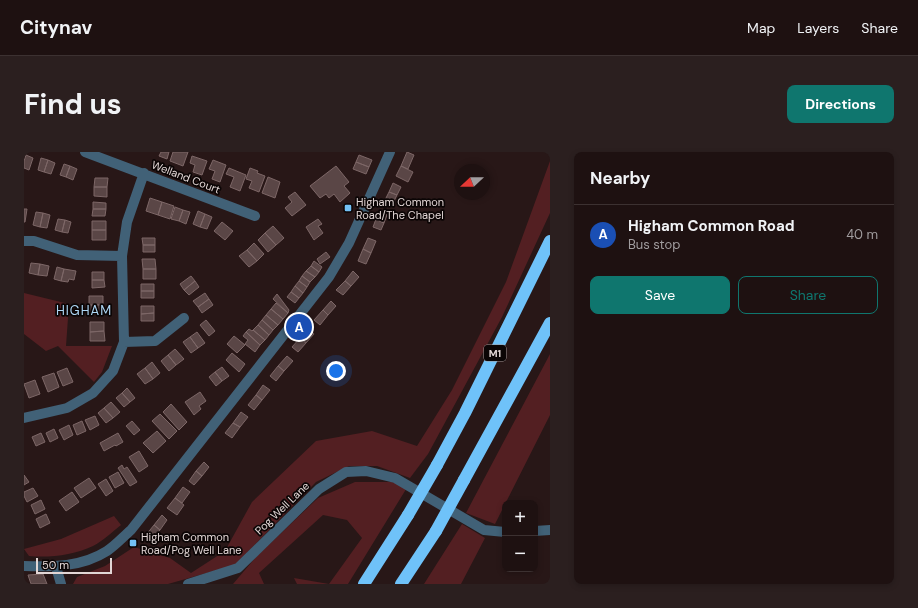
<!DOCTYPE html>
<meta charset="utf-8">
<style>
:root{--surface:#1e1111;--page:#2b1f1f;--text:#f1f3f6;--muted:#a19d9f;--line:#3c3131;--accent:#0f766e}
body{margin:0;font-family:"DM Sans",sans-serif;background:var(--page);color:var(--text)}
.controls{position:absolute;right:12px;bottom:12px;display:grid;overflow:hidden;border-radius:8px;box-shadow:0 2px 6px #0003}
.controls button{width:36px;height:36px;display:grid;place-items:center;padding:0;border:0;border-bottom:1px solid var(--line);background:var(--surface);color:var(--text);font:20px sans-serif}
.compass{position:absolute;left:430px;top:12px;width:36px;height:36px;border-radius:50%;background:var(--surface);box-shadow:0 2px 6px #0003;rotate:248deg}
.scale{position:absolute;left:12px;bottom:10px;width:76px;box-sizing:border-box;padding-left:4px;border:2px solid #e2d6d5;border-top:0;font-size:11px;line-height:14px;white-space:nowrap;color:#e2d6d5;-webkit-text-stroke:3px #0b0505;paint-order:stroke}
.you{position:absolute;left:312px;top:219px;width:14px;height:14px;margin:-10px;border:3px solid #fff;border-radius:50%;background:#1a73e8;box-shadow:0 0 0 6px #1a73e833}
.badge{display:grid;place-items:center;width:26px;height:26px;border-radius:50%;background:var(--accent);color:#fff;font-size:13px;font-weight:700}
.pin{position:absolute;translate:-50% -50%;border:2px solid #fff;box-shadow:0 1px 4px #0006}
.list{margin:0;padding:0;list-style:none}
h2{display:flex;justify-content:space-between;align-items:center;height:52px;margin:0;padding:0 16px;font-size:17px}
h2 small{font-size:13px;font-weight:400;color:var(--muted)}
.list li{display:grid;grid-template-columns:26px 1fr auto;gap:12px;align-items:center;box-sizing:border-box;height:60px;padding:0 16px;border-top:1px solid var(--line)}
.list b{display:block;font-size:15px;white-space:nowrap}
.list p{margin:0;font-size:13px;white-space:nowrap;color:var(--muted)}
.list em{font-size:13px;font-style:normal;color:var(--muted)}
.actions{display:flex;gap:8px;padding:12px 16px}
.actions a{flex:1;padding:9px 0;border:1px solid var(--accent);border-radius:8px;text-align:center;font-size:14px;color:var(--accent)}
.actions .main{background:var(--accent);color:#fff}
.map{position:relative;flex:none;width:526px;height:432px;overflow:hidden;border-radius:8px}
header{display:flex;align-items:center;gap:24px;box-sizing:border-box;height:56px;padding:0 20px;background:var(--surface);border-bottom:1px solid var(--line)}
header strong{font-size:19px}
nav{display:flex;gap:22px;margin-inline-start:auto;font-size:14px}
.intro{display:flex;align-items:center;justify-content:space-between;box-sizing:border-box;height:96px;padding:0 24px}
h1{margin:0;font-size:28px}
.button{padding:10px 18px;border-radius:8px;background:var(--accent);color:#fff;font-size:14px;font-weight:700}
main{display:flex;gap:24px;padding:0 24px}
aside{flex:1;background:var(--surface);border-radius:8px;box-shadow:0 2px 6px #0003}
.map>svg:first-child{display:block}
</style>
<header>
<strong>Citynav</strong>
<nav><a>Map</a><a>Layers</a><a>Share</a></nav>
</header>
<div class="intro"><h1>Find us</h1><a class="button">Directions</a></div>
<main>
<div class="map">
<svg width="526" height="432" viewBox="0 0 526 432">
<rect width="100%" height="100%" fill="#281717"/>
<!-- green -->
<path fill="#531f22" d="M526 9V61L478 165 404 302 386 326 353 314H325L292 330 211 413 144 432H49L53 425 81 414 110 395 146 406 167 421 201 399 228 350 292 289 348 279 393 294 428 238 482 130Z
M0 141 45 152 42 194H88L78 220 70 230 34 194 22 199 0 182Z
M526 202V263L471 372 442 361Z
M331 330H368L384 334 324 432H273L270 426 305 432 338 386 323 368 299 363 235 421 240 432H209L232 405 294 346Z
M90 364 97 373C88 380 79 389 69 394 50 403 26 406 5 404L0 397 37 387Z
M438 372 461 386 437 432H400Z"/>
<!-- building -->
<path fill="#5a4646" stroke="#7d6767" d="M137 0H145L143 7 135 4Z
M149 0H164L159 14 146 9Z
M383 0 390 3 384 17 377 14Z
M2 3 9 6 5 18 0 16V9Z
M335 3 348 8 345 15 332 10Z
M168 4 183 9 178 23 169 20 171 13 166 11Z
M17 6 24 8 20 20 14 18Z
M24 8 31 11 27 22 20 20Z
M189 8 202 13 196 30 188 27 191 19 185 17Z
M332 10 345 15 342 22 329 17Z
M40 12 46 14 42 25 36 23Z
M46 14 53 17 49 28 42 25Z
M312 14 325 30 320 34 326 41 316 50 310 42 305 46 302 42 296 46 286 34Z
M377 14 389 20 384 30 372 24Z
M205 16 222 23 216 39 206 35 210 25 202 22Z
M226 16 234 19 233 21 241 24 235 40 225 36 228 29 222 27Z
M244 25 256 30 251 46 238 41Z
M71 26H84L83 35H70Z
M369 31 377 35 373 43 365 40Z
M70 35H83V45L70 44Z
M271 40 282 53 268 64 261 56 268 50 264 45Z
M365 40 373 43 369 51 361 48Z
M126 46 138 50 134 63 122 59Z
M69 50 82 51V57H69Z
M138 50 150 54 146 67 134 63Z
M151 55 159 58 155 69 147 67Z
M0 57H3L1 70H0Z
M69 57H82L81 64H68Z
M159 58 166 60 162 72 155 69Z
M174 59 181 62 176 75 169 72Z
M12 60 19 61 16 75 9 73Z
M356 60 363 63 360 71 352 67Z
M19 61 26 63 23 76 16 75Z
M181 62 188 65 183 77 176 75Z
M34 67 41 68 38 80 31 78Z
M294 67 298 72 294 74 299 81 290 88 282 75Z
M352 67 360 71 357 78 349 75Z
M41 68 47 70 44 81 38 80Z
M68 69H82V78H68Z
M198 70 209 79 201 88 190 79Z
M249 74 260 86 252 93 241 81Z
M68 78H82V88H68Z
M241 81 252 93 244 100 234 88Z
M118 86H131V93H119Z
M344 86 352 89 347 101 339 97Z
M230 91 240 102 233 109 223 98Z
M119 93H131V100H119Z
M339 97 347 101 342 112 334 109Z
M223 98 233 109 225 115 215 104Z
M302 100 306 105 296 112 293 107Z
M118 107H131L132 117H119Z
M290 109 298 115 295 120 287 114Z
M7 111 16 112 14 123 5 121Z
M16 112 25 114 23 124 14 123Z
M287 114 295 120 291 125 282 119Z
M33 115 40 117 37 129 30 127Z
M40 117 52 119 50 128 45 127 44 130 37 129Z
M119 117H132V127H119Z
M282 119 291 125 286 130 278 124Z
M329 119 335 125 327 134 321 129Z
M68 120H80V128H68Z
M167 124 171 129 160 138 156 132Z
M278 124 286 130 283 135 275 129Z
M68 128H80L81 135 68 136Z
M171 129 175 135 165 143 160 138Z
M275 129 283 135 279 141 271 134Z
M321 129 327 134 319 143 312 138Z
M117 132H130V139H117Z
M271 134 279 141 275 146 267 140Z
M117 139H130V146H117Z
M267 140 275 146 271 151 263 145Z
M181 141 185 147 174 155 169 149Z
M253 142 265 158 264 161 249 147Z
M65 144H79V153H65Z
M185 147 189 153 178 161 174 155Z
M307 149 312 154 304 163 299 158Z
M252 151 264 161 259 167 247 157Z
M65 153H79L80 162H65Z
M117 154H130V161L117 162Z
M247 157 259 167 254 173 242 163Z
M299 158 304 163 296 173 290 168Z
M130 161V169H117V162Z
M242 163 254 173 249 178 238 168Z
M182 168 191 179 185 184 176 173Z
M238 168 249 178 245 183 234 173Z
M66 170H80V179L66 180Z
M234 173 245 183 241 188 229 178Z
M285 176 290 182 282 191 276 186Z
M225 177 228 179 229 178 241 188 236 193 222 180Z
M80 179 81 189H66V180Z
M173 180 181 191 174 196 166 185Z
M222 180 236 193 231 200 221 192 224 188 219 184Z
M210 184 221 193 213 201 203 192Z
M166 185 174 196 167 201 159 190Z
M276 186 282 191 274 200 268 195Z
M151 197 160 207 152 213 144 203Z
M208 201 221 212 215 220 202 208Z
M144 203 152 213 145 219 137 209Z
M263 204 269 209 260 219 254 214Z
M128 210 136 221 129 227 121 216Z
M254 214 260 219 252 229 246 224Z
M198 215 205 224 198 229 191 220Z
M43 216 49 230 39 234 33 220Z
M121 216 129 227 121 232 113 222Z
M191 220 198 229 192 234 185 225Z
M30 221 35 235 24 240 18 225Z
M11 228 16 242 5 246 0 232Z
M239 233 246 238 238 248 232 243Z
M103 236 111 246 106 250 98 241Z
M176 240 182 249 175 254 177 257 170 263 161 250Z
M98 241 106 250 100 255 92 246Z
M232 243 238 248 230 258 224 253Z
M87 250 96 260 89 266 80 256Z
M147 252 163 270 155 278 139 260Z
M80 256 89 266 82 271 74 261Z
M217 260 224 265 216 275 209 271Z
M136 262 153 279 145 287 128 269Z
M71 264 75 273 66 278 61 268Z
M58 269 62 279 53 283 49 273Z
M108 269 116 278 110 283 102 274Z
M209 271 216 275 208 286 201 281Z
M45 273 49 283 40 288 35 278Z
M30 277 34 286 26 290 22 281Z
M133 279 142 289 129 301 119 291Z
M17 281 21 290 12 294 8 285Z
M94 281 99 290 92 294 91 293 80 299 76 291Z
M115 299 124 314 115 320 105 305Z
M180 310 185 315 178 324 172 319Z
M98 313 100 317 103 315 113 330 106 334 94 316Z
M172 319 178 324 170 333 165 329Z
M94 320 100 331 91 336 85 325Z
M0 323 5 330 0 333Z
M65 326 72 336 57 346 50 336Z
M82 327 89 339 82 344 74 332Z
M159 335 166 340 158 351 151 346Z
M9 336 14 344 3 350 0 344V340Z
M48 340 55 350 42 359 35 349Z
M151 346 160 353 153 363 143 356Z
M17 348 21 357 11 362 7 353Z
M22 362 26 371 16 376 12 367Z
M138 363 143 368 136 378 130 373Z
M130 373 136 378 128 387 122 383Z
M19 422 23 432H7L4 423Z"/>
<g fill="none" stroke-linecap="round" stroke-linejoin="round">
<!-- minor -->
<path stroke="#416177" stroke-width="10" d="M61 0 231 64
M0 89H10L53 103 98 104
M100 190 131 189 160 166
M0 266 43 256 69 241 89 219 100 190 98 104 103 70 120 21
M511 379 526 378
M32 415 37 432
M164 432 214 416 295 337 322 320 342 319 371 326 460 378 481 380"/>
<!-- tertiary -->
<path stroke="#416177" stroke-width="10" d="M0 414C29 415 58 415 83 399 92 393 99 385 107 378L305 125 325 91 366 0"/>
<!-- motorway -->
<path stroke="#6fc2f9" stroke-width="12" d="M413 313 441 261 526 89
M440 328 526 171
M340 432 384 363
M377 432 412 379"/>
<!-- motorway-bridge -->
<path stroke="#6fc2f9" stroke-width="12" d="M384 363 413 313
M412 379 440 328"/>
</g>
<!-- markers -->
<g fill="#73c1f5" stroke="#0b0505" stroke-width="1.5">
<rect x="320" y="52" width="8" height="8" rx="2"/>
<rect x="105" y="387" width="8" height="8" rx="2"/>
</g>
<g text-anchor="middle" stroke-width="3.5" stroke-linejoin="round" paint-order="stroke">
<!-- shield labels -->
<rect fill="#0b0505" stroke="#a29797" stroke-width="1" x="460" y="193" width="22" height="16" rx="3"/>
<g font-size="10" font-weight="bold" fill="#e2d6d5">
<text x="471" y="205">M1</text>
</g>
<!-- street labels -->
<g font-size="11" fill="#e2d6d5" stroke="#0b0505">
<text transform="translate(162 25) rotate(21)" y="4">Welland Court</text>
<text transform="translate(258 356) rotate(-44)" y="4">Pog Well Lane</text>
</g>
<!-- poi labels -->
<g font-size="11" fill="#e2d6d5" stroke="#0b0505" text-anchor="start">
<text x="332" y="54">Higham Common<tspan x="332" dy="13">Road/The Chapel</tspan></text>
<text x="117" y="389">Higham Common<tspan x="117" dy="13">Road/Pog Well Lane</tspan></text>
</g>
<!-- quarter labels -->
<g font-size="13" letter-spacing="1" fill="#aed7f5" stroke="#0b0505">
<text x="60" y="163">HIGHAM</text>
</g>
</g>
</svg>
<div class="controls">
<button>+</button>
<button>−</button>
</div>
<svg class="compass" viewBox="-18 -18 36 36"><path d="M0-13l5 13h-10z" fill="#e53935"/><path d="M0 13l5-13h-10z" fill="#a19d9f"/></svg>
<div class="scale">50 m</div>
<div class="you"></div>
<div class="pin badge" style="left:275px;top:175px;background:#1a4fb4">A</div>
</div>
<aside>
<h2>Nearby<small></small></h2>
<ul class="list">
<li><span class="badge" style="background:#1a4fb4">A</span><div><b>Higham Common Road</b><p>Bus stop</p></div><em>40 m</em></li>
</ul>
<div class="actions"><a class="main">Save</a><a>Share</a></div>
</aside>
</main>
